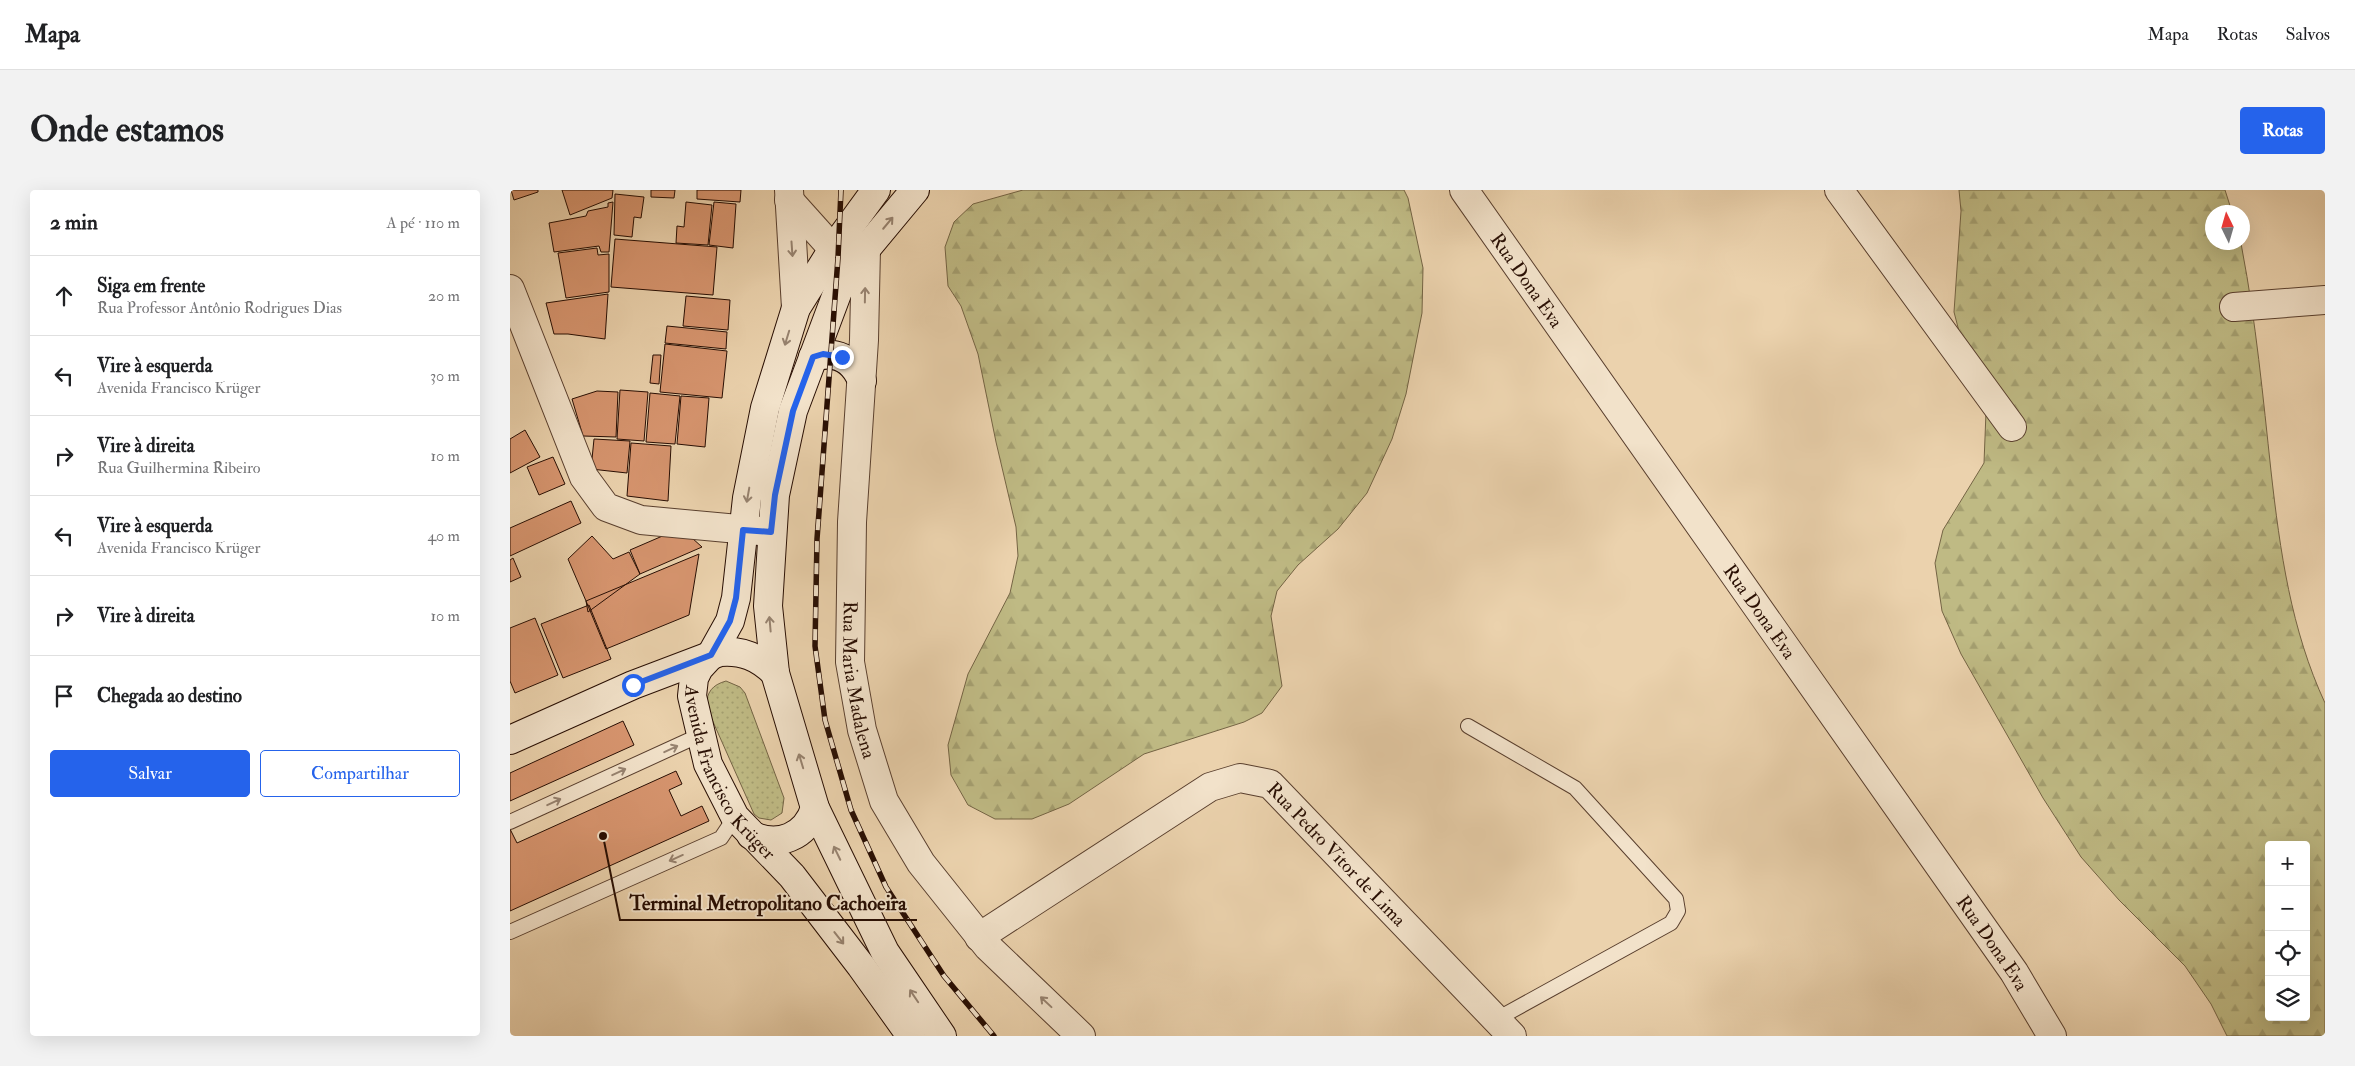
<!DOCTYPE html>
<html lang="pt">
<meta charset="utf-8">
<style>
:root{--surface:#fff;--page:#f2f2f2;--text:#202124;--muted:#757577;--line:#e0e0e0;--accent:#2563eb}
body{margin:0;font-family:"IM FELL Double Pica",serif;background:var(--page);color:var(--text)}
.controls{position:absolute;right:15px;bottom:15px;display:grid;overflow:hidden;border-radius:5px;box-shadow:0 5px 20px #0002}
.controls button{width:45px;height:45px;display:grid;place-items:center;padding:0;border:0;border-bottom:1px solid var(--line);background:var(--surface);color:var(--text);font:25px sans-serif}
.compass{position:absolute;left:1695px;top:15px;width:45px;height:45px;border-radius:50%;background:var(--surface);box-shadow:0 5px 20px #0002;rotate:355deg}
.stop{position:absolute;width:15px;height:15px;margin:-11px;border:4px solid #2563eb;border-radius:50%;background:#fff}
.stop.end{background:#2563eb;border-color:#fff;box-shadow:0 1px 5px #0008}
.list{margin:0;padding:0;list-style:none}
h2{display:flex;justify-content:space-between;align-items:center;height:65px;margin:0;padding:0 20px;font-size:21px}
h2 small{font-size:16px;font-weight:400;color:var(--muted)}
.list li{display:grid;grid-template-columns:32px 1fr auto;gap:15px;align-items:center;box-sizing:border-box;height:80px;padding:0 20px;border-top:1px solid var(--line)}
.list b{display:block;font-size:19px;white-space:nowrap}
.list p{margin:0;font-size:16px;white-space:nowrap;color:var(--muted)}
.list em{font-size:16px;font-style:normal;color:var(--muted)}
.actions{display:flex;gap:10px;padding:15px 20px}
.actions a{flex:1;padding:11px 0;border:1px solid var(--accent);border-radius:5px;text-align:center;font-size:18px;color:var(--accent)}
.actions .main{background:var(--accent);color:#fff}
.icon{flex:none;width:28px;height:28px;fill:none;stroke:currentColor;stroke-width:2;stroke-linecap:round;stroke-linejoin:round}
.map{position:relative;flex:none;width:1815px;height:846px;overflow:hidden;border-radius:5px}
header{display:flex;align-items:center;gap:30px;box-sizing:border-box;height:70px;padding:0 25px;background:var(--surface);border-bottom:1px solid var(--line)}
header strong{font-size:24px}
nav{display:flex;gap:28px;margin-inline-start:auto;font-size:18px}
.intro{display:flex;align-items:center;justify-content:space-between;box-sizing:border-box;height:120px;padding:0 30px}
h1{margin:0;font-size:35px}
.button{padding:12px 22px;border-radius:5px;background:var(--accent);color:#fff;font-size:18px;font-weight:700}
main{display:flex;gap:30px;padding:0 30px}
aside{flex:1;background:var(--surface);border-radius:5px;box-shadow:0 5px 20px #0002}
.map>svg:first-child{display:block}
</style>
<header>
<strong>Mapa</strong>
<nav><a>Mapa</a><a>Rotas</a><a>Salvos</a></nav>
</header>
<div class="intro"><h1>Onde estamos</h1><a class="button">Rotas</a></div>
<main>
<aside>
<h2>2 min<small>A pé · 110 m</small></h2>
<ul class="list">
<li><svg class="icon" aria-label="ahead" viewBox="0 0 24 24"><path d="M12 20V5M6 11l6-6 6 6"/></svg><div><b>Siga em frente</b><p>Rua Professor Antônio Rodrigues Dias</p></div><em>20 m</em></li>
<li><svg class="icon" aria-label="left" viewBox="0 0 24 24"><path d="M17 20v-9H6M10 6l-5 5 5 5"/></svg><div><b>Vire à esquerda</b><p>Avenida Francisco Krüger</p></div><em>30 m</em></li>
<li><svg class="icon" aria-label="right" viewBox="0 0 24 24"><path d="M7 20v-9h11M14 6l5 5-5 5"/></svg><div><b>Vire à direita</b><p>Rua Guilhermina Ribeiro</p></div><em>10 m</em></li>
<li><svg class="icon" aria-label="left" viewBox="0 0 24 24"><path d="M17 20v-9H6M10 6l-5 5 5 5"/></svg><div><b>Vire à esquerda</b><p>Avenida Francisco Krüger</p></div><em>40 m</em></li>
<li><svg class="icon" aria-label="right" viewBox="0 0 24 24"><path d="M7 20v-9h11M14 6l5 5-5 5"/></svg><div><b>Vire à direita</b></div><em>10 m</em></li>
<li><svg class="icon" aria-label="arrive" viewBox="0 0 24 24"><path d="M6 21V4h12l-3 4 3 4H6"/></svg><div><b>Chegada ao destino</b></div></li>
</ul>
<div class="actions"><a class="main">Salvar</a><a>Compartilhar</a></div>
</aside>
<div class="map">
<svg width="1815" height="846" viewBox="0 0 1815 846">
<defs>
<pattern id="grass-dots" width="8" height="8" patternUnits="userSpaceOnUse" patternTransform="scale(1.25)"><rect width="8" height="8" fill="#bfba84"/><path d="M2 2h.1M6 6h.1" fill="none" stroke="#a49f70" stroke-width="1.8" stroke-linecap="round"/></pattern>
<pattern id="forest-firs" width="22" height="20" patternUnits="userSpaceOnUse" patternTransform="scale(1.25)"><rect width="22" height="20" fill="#bfba84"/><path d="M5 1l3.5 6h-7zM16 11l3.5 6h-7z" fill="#a49f70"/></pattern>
</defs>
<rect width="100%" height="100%" fill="#ebd2ad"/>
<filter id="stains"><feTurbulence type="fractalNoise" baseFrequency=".004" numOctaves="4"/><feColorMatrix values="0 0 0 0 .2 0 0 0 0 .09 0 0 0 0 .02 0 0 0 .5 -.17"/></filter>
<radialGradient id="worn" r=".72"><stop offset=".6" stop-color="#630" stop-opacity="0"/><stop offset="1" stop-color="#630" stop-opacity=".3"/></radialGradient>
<!-- grass -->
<path fill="url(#grass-dots)" stroke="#746444" d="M216 491 230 497 235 503 274 608 272 623 261 630 249 628 244 624 196 516C197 502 202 495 216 491Z"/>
<!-- forest -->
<path fill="url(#forest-firs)" stroke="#746444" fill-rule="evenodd" d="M513 0H894L898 8 913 78 912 123 896 204 882 249 857 303 828 339 788 375 767 401 761 426 772 496 752 523 734 532 634 564 559 614 522 629H485L458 615 441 585 438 555 458 484 500 403 508 366 506 337 486 252 468 164 451 116 438 96 435 57 444 32 463 14Z
M1449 0H1715L1722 22H1702V52L1731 53 1732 59C1746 132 1753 207 1761 281 1770 361 1781 440 1815 513V846H1717L1701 814 1675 776 1609 710 1571 667 1533 608 1451 464 1432 421 1425 373 1433 340 1474 273 1476 222 1457 172 1444 122 1451 21ZM1759 655H1796V827H1759Z"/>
<!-- building -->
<path fill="#d7956f" stroke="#280e03" d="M1 0H28V2L4 10Z
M52 0H103L102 8 60 25Z
M141 0H165L164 8 141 7Z
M187 0H231L230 12 187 9Z
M105 4 134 7 131 28 124 27 122 47 104 45Z
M103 12 99 62H91L89 56 44 62 39 33 76 26 78 21 98 17V13Z
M176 12 202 15 198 55 166 53 167 36 174 37Z
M204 12 226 14 223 58 199 55Z
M105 49 207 57 203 105 101 97Z
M87 58 88 65 99 64V102L56 108 48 63Z
M98 104 95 149 58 144H44L36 113Z
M176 106 220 110 218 140 173 136Z
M157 136 217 142 216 159 155 153Z
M155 154 217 161 212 208 150 202Z
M143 165H151L149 194 140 193Z
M110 200 138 202 134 251 107 249Z
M87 201 108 202 106 247 73 246 62 209Z
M140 203 170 206 165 254 136 252Z
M171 206 199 208 195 257 167 254Z
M15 240 30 267 0 283V249Z
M84 249 120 251 117 283 81 279Z
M121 253 161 256 158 311 117 306Z
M43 267 55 294 29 305 17 277Z
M61 311 71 333 0 366V338Z
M171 338 192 357 130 384 120 360Z
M82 346 103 369 119 362 130 384 78 422 76 411 58 369Z
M189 364 179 425 96 459 76 411Z
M3 368 11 387 0 392V370Z
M79 415 101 469 53 488 31 434Z
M25 428 48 485 5 503 0 491V438Z
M113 531 124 555 0 611V583Z
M166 581 172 594 159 600 171 626 192 616 199 631 0 721V639L7 653Z"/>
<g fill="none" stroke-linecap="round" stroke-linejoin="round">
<!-- service casing -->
<g stroke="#593f2e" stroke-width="16">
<path id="service" d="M958 536 1065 598 1166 709 1168 721 1161 733 987 829
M0 632 190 545
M0 742 211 648 225 627"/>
</g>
<!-- minor casing -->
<g stroke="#593f2e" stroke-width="30">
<g id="minor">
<path d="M279 0 286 118"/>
<path id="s1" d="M954 0 1504 782 1542 846"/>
<path d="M1329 0 1502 237"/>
<path d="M279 10 323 59"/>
<path id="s2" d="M356 59 354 150 342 332 340 472 352 540 374 611 411 673 478 757 571 846"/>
<path d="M0 99 74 287 96 317 131 330 261 342"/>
<path d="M1724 117 1815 110"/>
<path id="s3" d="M469 747 700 597 730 588 760 594 1002 846"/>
</g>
</g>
<!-- secondary casing -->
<g stroke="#280e03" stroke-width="30">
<g id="secondary">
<path id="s4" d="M366 0 323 59 286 118 255 218 237 308 226 408 220 431 201 465 189 478 184 488 182 506 198 574 225 627 282 686 351 776 401 846"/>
<path d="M405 0 356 59 328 101 283 221 265 305 258 416 265 483 305 618 375 762 432 846"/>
<path d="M303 167C325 160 343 168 352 191"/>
<path d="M0 550 123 495 210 462C232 460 249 467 265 483"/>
<path d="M241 645C268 658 296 647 305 618"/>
</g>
</g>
<!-- service -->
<use href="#service" stroke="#f2e2ca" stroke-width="14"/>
<!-- minor -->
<use href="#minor" stroke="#f2e2ca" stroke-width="28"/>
<!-- secondary -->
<use href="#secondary" stroke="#f2e2ca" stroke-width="28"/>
<!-- rail casing -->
<g stroke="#280e03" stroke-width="5.5">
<path id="rail" d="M331 0 328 68 307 349 305 456 315 530 341 620 376 697 434 786 484 846"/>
</g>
<!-- rail -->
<use href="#rail" stroke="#f2e2ca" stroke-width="4" stroke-dasharray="11" stroke-linecap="butt"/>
</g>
<!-- one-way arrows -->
<defs><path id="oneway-shaft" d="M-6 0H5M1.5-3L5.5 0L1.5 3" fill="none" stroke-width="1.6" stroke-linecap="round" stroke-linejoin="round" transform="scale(1.25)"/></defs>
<g stroke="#978370">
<use href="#oneway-shaft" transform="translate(378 33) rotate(-50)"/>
<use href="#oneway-shaft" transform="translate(282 59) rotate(86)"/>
<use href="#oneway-shaft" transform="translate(355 105) rotate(-89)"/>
<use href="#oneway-shaft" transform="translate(277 148) rotate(107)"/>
<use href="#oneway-shaft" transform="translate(238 305) rotate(100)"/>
<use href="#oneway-shaft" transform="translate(260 434) rotate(-95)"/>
<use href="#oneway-shaft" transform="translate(161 559) rotate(-25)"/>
<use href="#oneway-shaft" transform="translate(291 571) rotate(-107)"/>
<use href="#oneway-shaft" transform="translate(109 582) rotate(-25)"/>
<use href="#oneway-shaft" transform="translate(44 612) rotate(-25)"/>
<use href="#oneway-shaft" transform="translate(327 663) rotate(-116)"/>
<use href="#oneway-shaft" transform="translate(166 668) rotate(156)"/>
<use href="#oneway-shaft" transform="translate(329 748) rotate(52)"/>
<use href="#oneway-shaft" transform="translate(404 806) rotate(-124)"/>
<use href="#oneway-shaft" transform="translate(536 812) rotate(-137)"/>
</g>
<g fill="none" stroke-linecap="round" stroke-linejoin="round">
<!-- route -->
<path stroke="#2563eb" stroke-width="6" d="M123 495 201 465 220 431 226 408 233 340 261 342 265 305 283 221 303 167 313 164 332 167"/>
</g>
<g text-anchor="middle" stroke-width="4" stroke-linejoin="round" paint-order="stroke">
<!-- street labels -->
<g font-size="19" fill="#280e03" stroke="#f2e2ca">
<text dy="7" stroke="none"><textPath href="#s1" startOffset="110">Rua Dona Eva</textPath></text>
<text dy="7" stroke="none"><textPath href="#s1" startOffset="515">Rua Dona Eva</textPath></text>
<text dy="7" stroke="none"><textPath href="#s2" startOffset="432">Rua Maria Madalena</textPath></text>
<text dy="7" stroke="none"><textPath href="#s4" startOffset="636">Avenida Francisco Krüger</textPath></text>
<text dy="7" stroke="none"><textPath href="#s3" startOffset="434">Rua Pedro Vitor de Lima</textPath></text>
<text dy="7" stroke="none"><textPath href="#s1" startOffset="920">Rua Dona Eva</textPath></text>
</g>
</g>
<!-- callouts -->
<path fill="none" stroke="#280e03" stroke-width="2" d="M93 646L110 730H407"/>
<circle fill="#280e03" stroke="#f2e2ca" stroke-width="2" cx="93" cy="646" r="5"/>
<g font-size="20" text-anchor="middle" font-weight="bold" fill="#280e03" stroke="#f2e2ca" stroke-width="4" stroke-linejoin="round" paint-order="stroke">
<text x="258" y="720">Terminal Metropolitano Cachoeira</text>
</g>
<rect width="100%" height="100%" filter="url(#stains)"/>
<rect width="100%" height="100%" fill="url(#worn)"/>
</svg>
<div class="controls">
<button>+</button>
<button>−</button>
<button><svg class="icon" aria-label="locate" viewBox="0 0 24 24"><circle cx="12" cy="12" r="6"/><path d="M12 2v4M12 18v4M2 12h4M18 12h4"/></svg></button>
<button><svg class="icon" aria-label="layers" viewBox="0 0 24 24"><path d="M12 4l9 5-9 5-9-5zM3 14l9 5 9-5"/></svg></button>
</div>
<svg class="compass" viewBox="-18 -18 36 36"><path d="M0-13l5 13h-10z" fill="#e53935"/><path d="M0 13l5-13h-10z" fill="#757577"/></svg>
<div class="stop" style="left:123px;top:495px"></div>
<div class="stop end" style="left:332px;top:167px"></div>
</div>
</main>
